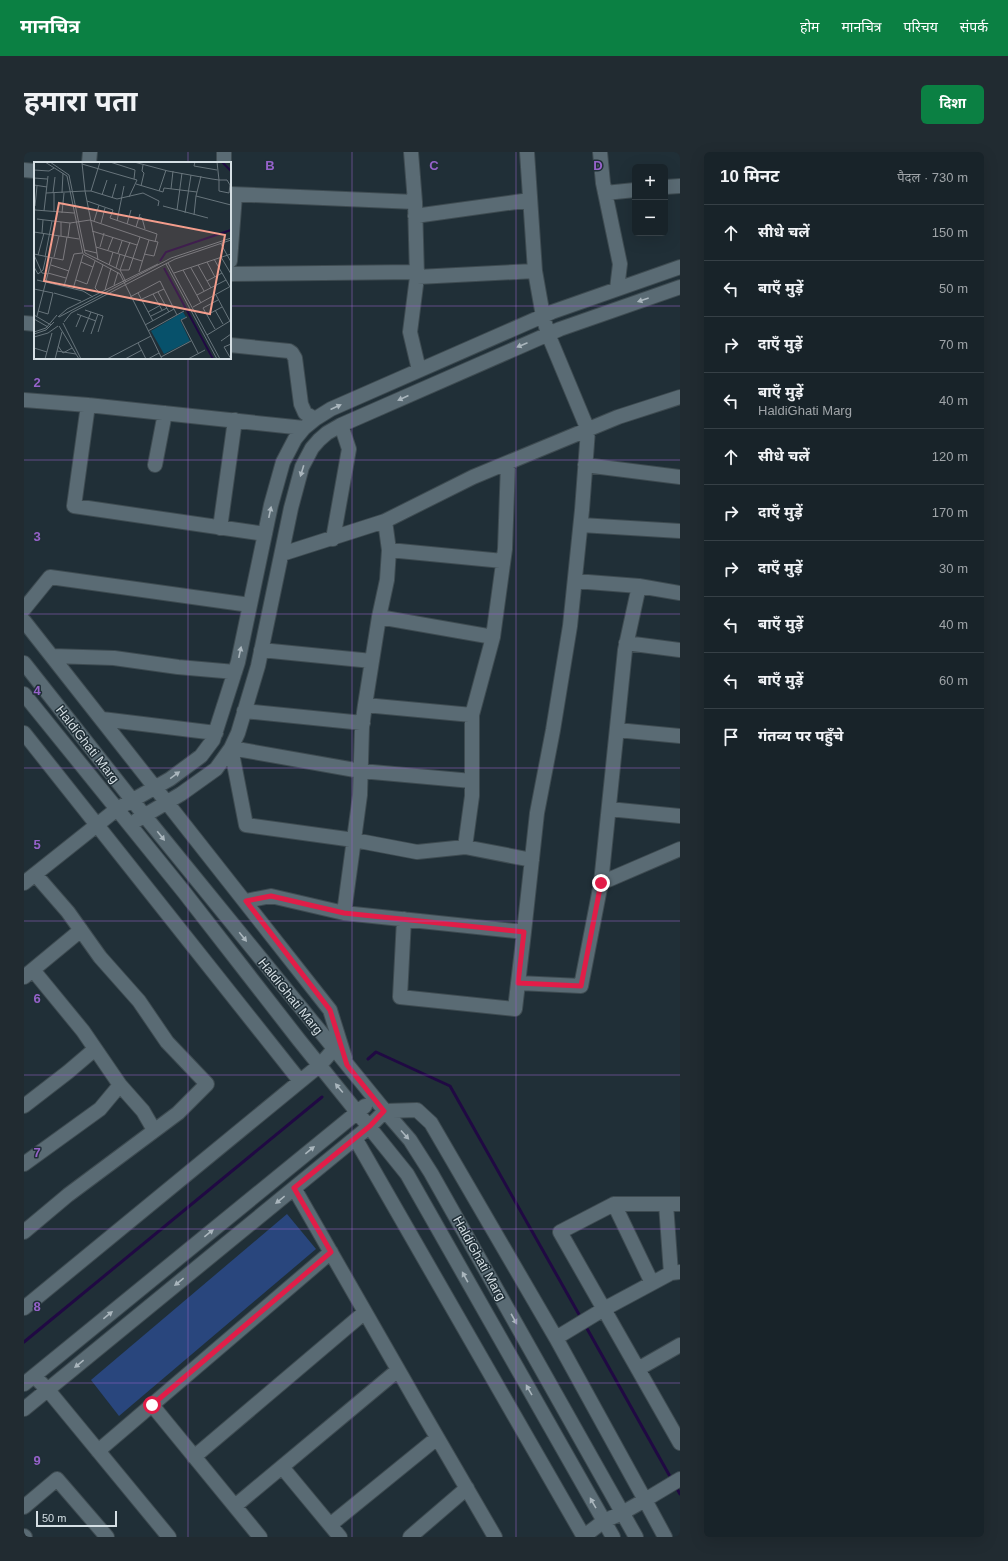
<!DOCTYPE html>
<html lang="hi">
<meta charset="utf-8">
<style>
:root{--surface:#182329;--page:#212b31;--text:#f1f3f6;--muted:#9fa4a8;--line:#364046;--accent:#0b8043}
body{margin:0;font-family:Helvetica,"Noto Sans Devanagari",sans-serif;background:var(--page);color:var(--text)}
.controls{position:absolute;right:12px;top:12px;display:grid;overflow:hidden;border-radius:6px;box-shadow:0 4px 16px #0002}
.controls button{width:36px;height:36px;display:grid;place-items:center;padding:0;border:0;border-bottom:1px solid var(--line);background:var(--surface);color:var(--text);font:20px sans-serif}
.scale{position:absolute;left:12px;bottom:10px;width:81px;box-sizing:border-box;padding-left:4px;border:2px solid #d5dfe4;border-top:0;font-size:11px;line-height:14px;white-space:nowrap;color:#d5dfe4;-webkit-text-stroke:3px #202f37;paint-order:stroke}
.stop{position:absolute;width:12px;height:12px;margin:-9px;border:3px solid #e11d48;border-radius:50%;background:#fff}
.stop.end{background:#e11d48;border-color:#fff;box-shadow:0 1px 4px #0008}
.list{margin:0;padding:0;list-style:none}
h2{display:flex;justify-content:space-between;align-items:center;height:52px;margin:0;padding:0 16px;font-size:17px}
h2 small{font-size:13px;font-weight:400;color:var(--muted)}
.list li{display:grid;grid-template-columns:26px 1fr auto;gap:12px;align-items:center;box-sizing:border-box;height:56px;padding:0 16px;border-top:1px solid var(--line)}
.list b{display:block;font-size:15px;white-space:nowrap}
.list p{margin:0;font-size:13px;white-space:nowrap;color:var(--muted)}
.list em{font-size:13px;font-style:normal;color:var(--muted)}
.icon{flex:none;width:22px;height:22px;fill:none;stroke:currentColor;stroke-width:2;stroke-linecap:round;stroke-linejoin:round}
.map{position:relative;flex:none;width:656px;height:1385px;overflow:hidden;border-radius:6px}
header{display:flex;align-items:center;gap:24px;box-sizing:border-box;height:56px;padding:0 20px;background:var(--accent);color:#fff}
header strong{font-size:19px}
nav{display:flex;gap:22px;margin-inline-start:auto;font-size:14px}
.intro{display:flex;align-items:center;justify-content:space-between;box-sizing:border-box;height:96px;padding:0 24px}
h1{margin:0;font-size:28px}
.button{padding:10px 18px;border-radius:6px;background:var(--accent);color:#fff;font-size:14px;font-weight:700}
main{display:flex;gap:24px;padding:0 24px}
aside{flex:1;background:var(--surface);border-radius:6px;box-shadow:0 4px 16px #0002}
.map>svg:first-child{display:block}
</style>
<header>
<strong>मानचित्र</strong>
<nav><a>होम</a><a>मानचित्र</a><a>परिचय</a><a>संपर्क</a></nav>
</header>
<div class="intro"><h1>हमारा पता</h1><a class="button">दिशा</a></div>
<main>
<div class="map">
<svg width="656" height="1385" viewBox="0 0 656 1385">
<rect width="100%" height="100%" fill="#202f37"/>
<g fill="none" stroke-linecap="round" stroke-linejoin="round">
<!-- stream -->
<path stroke="#200943" stroke-width="3" d="M344 907 352 900 426 934 557 1166
M561 1173 648 1328
M0 1190 298 945
M652 1335 656 1342"/>
</g>
<!-- building -->
<path fill="#29467d" d="M263 1062 292 1097 95 1264 67 1228Z"/>
<g fill="none" stroke-linecap="round" stroke-linejoin="round">
<!-- minor casing -->
<g stroke="#3e4b51" stroke-width="16">
<path id="minor" d="M387 0 391 50 393 125 386 180 395 218
M576 0 579 31 596 112 593 137
M65 11 66 0
M200 11V0
M0 18 11 19
M641 35 656 34
M581 41 611 38
M206 42 391 50
M391 64 506 48
M206 109 211 43
M206 122 393 120
M393 125 511 119
M0 171 11 172
M206 193 265 199 268 201 271 206 277 252 281 261 291 267
M0 248 64 253 280 276
M64 253 50 354 241 382
M131 313 141 261
M561 313 656 325
M557 373 656 379
M196 376 211 268
M309 387 325 297 317 273
M365 398 479 409
M258 402 361 369
M551 429 615 434
M0 457 26 425 226 453
M355 465 469 485
M0 469 306 858 321 906
M602 491 656 498
M237 498 348 509
M28 504 90 506 154 515 211 520
M0 511 120 663 361 959 386 988 407 1021 612 1385
M0 542 160 740 275 888 383 1022 589 1385
M341 553 448 563
M220 559 339 571
M78 567 192 581
M593 578 656 584
M0 581 276 929
M448 629 337 619 207 596 222 673 330 688 393 700 441 695 508 708
M585 657 656 664
M113 668 157 642 192 617 207 596 214 581 234 514 267 356 278 315 288 296 295 288 303 281 317 273 536 177 656 135
M441 695 448 644V563L469 485 481 397 484 311
M0 731 93 657 146 627 177 604 189 588 214 510 247 353 259 310 271 287 280 276 291 267 307 257 528 160 656 115
M577 731 656 697
M222 749 247 744 320 761 500 780 513 661 529 578 546 474 558 358 564 278 524 182 519 164 511 119 503 0
M320 761 336 643 338 575 341 553 355 465 363 428 365 398 361 369 449 325 594 265 656 245
M380 767 376 845 491 857 500 780
M9 818 59 879 96 933 119 959 130 978
M0 825 57 778
M494 831 557 834 577 731 601 498 615 434 656 441
M0 954 44 920 71 897
M331 986 560 1385
M0 1012 76 957 96 933
M270 1036 392 1249 471 1385
M590 1052H642L647 1121
M642 1052H656
M0 1080 44 1043 154 961 183 932 143 890 115 849 76 805 44 760 11 722
M628 1131 590 1052 536 1080 656 1291
M0 1156 296 913 310 897
M532 1186 580 1157 647 1121 656 1120
M614 1217 656 1193
M10 1224 24 1238 145 1385
M0 1232 341 954
M128 1253 236 1385
M0 1257 346 974 361 959 393 958 407 971 532 1186 621 1348 656 1327
M74 1299 307 1100
M170 1305 341 1160
M258 1315 316 1385
M211 1354 374 1218
M0 1355 33 1327 83 1385
M306 1373 413 1286
M0 1384 1 1385
M386 1385 443 1336
M559 1385 580 1369 598 1361 621 1348 641 1385"/>
</g>
<!-- minor -->
<use href="#minor" stroke="#5a6b74" stroke-width="14"/>
</g>
<!-- one-way arrows -->
<defs><path id="oneway-solid" d="M-6-.8H1V-3.2L6.5 0L1 3.2V.8H-6Z"/></defs>
<g fill="#aab6bd">
<use href="#oneway-solid" transform="translate(619 148) rotate(161)"/>
<use href="#oneway-solid" transform="translate(498 193) rotate(157)"/>
<use href="#oneway-solid" transform="translate(379 246) rotate(156)"/>
<use href="#oneway-solid" transform="translate(312 255) rotate(-24)"/>
<use href="#oneway-solid" transform="translate(278 319) rotate(107)"/>
<use href="#oneway-solid" transform="translate(246 360) rotate(-78)"/>
<use href="#oneway-solid" transform="translate(216 500) rotate(-78)"/>
<use href="#oneway-solid" transform="translate(151 623) rotate(-36)"/>
<use href="#oneway-solid" transform="translate(137 684) rotate(51)"/>
<use href="#oneway-solid" transform="translate(219 785) rotate(51)"/>
<use href="#oneway-solid" transform="translate(315 936) rotate(-130)"/>
<use href="#oneway-solid" transform="translate(381 983) rotate(48)"/>
<use href="#oneway-solid" transform="translate(286 998) rotate(-39)"/>
<use href="#oneway-solid" transform="translate(256 1048) rotate(141)"/>
<use href="#oneway-solid" transform="translate(185 1081) rotate(-39)"/>
<use href="#oneway-solid" transform="translate(441 1125) rotate(-119)"/>
<use href="#oneway-solid" transform="translate(155 1130) rotate(141)"/>
<use href="#oneway-solid" transform="translate(84 1163) rotate(-39)"/>
<use href="#oneway-solid" transform="translate(490 1167) rotate(61)"/>
<use href="#oneway-solid" transform="translate(55 1212) rotate(141)"/>
<use href="#oneway-solid" transform="translate(505 1238) rotate(-120)"/>
<use href="#oneway-solid" transform="translate(569 1351) rotate(-120)"/>
</g>
<g fill="none" stroke-linecap="round" stroke-linejoin="round">
<!-- route -->
<path stroke="#e11d48" stroke-width="5" d="M128 1253 307 1100 270 1036 346 974 360 959 323 913 306 858 222 749 247 744 320 761 500 780 494 831 557 834 577 731"/>
</g>
<!-- grid -->
<path fill="none" stroke="#9662ca" stroke-width="1" stroke-opacity="0.55" d="M164 0V11M328 0V1385M492 0V1385M0 154H11M206 154H656M164 206V1385M0 308H656M0 462H656M0 616H656M0 769H656M0 923H656M0 1077H656M0 1231H656"/>
<g text-anchor="middle" stroke-width="3" stroke-linejoin="round" paint-order="stroke">
<!-- street labels -->
<g font-size="13" fill="#d5dfe4" stroke="#202f37">
<text transform="translate(64 592) rotate(52)" y="5">HaldiGhati Marg</text>
<text transform="translate(267 844) rotate(51)" y="5">HaldiGhati Marg</text>
<text transform="translate(456 1106) rotate(61)" y="5">HaldiGhati Marg</text>
</g>
</g>
<!-- overview -->
<g transform="translate(10 10)">
<rect width="197" height="197" fill="#202f37"/>
<path d="M149 150 152 155 146 158 156 179 130 192 117 169Z" fill="#07516b"/>
<path fill="none" stroke="#200943" stroke-width="2" d="M188 0 197 9M126 99 132 90 197 68M130 106 179 197"/>
<path fill="none" stroke="#68757c" stroke-width="1" d="M11 0 33 14 49 92 86 112 117 174M16 0 35 13 51 91 86 108 92 120M66 0 57 29H51L62 85 108 99M76 0 101 8 100 17M100 0 134 9 178 17 185 18H193L196 23 195 31 185 29V18L183 0M161 0 160 4 183 8M48 2 103 18 95 35M0 8 15 9 20 6M0 16 13 17M102 22 129 30 130 26 163 30 162 34 197 43M0 23 13 25M107 24 110 11 108 9 109 3M137 27 139 9M57 29 83 37 109 31 125 39 124 44M125 29 132 8M163 30 167 14M12 31 51 29 48 1M19 31 21 15M28 31 29 11M68 33 73 18M78 36 82 22M53 39 79 48 76 56 123 72 121 80M0 44 1 48 40 51M1 44 3 24M129 44 174 56M143 48 148 11M10 49 14 14M20 50V31M28 51 30 31M151 51 157 13M160 53 162 34M105 55 108 56 111 67M3 57 36 61 56 58 115 78 105 110M60 59 65 43M83 59 90 24M67 61 71 46M93 62 97 48M102 65 106 52M58 69 103 83M0 70 45 77M8 71 9 58M27 74V60M34 75 36 61M96 80 86 108H95L106 75M187 82 197 100M62 85 64 98M66 85 70 71M50 88 63 91M74 88 79 75M84 91 88 79M0 92 29 98 33 75M110 92 120 94 124 80 115 78M0 93 8 111 14 112M4 93 10 71M11 95 18 59M20 95 25 74M187 95 197 112M180 97 196 125M47 100 59 105M173 100 181 115M134 101 186 197M132 102 183 197M17 103 35 109M75 103 79 90M164 103 177 126M0 105 4 112 9 108 12 95M82 106 86 92M157 106 170 129M149 108 167 141M14 111 32 116M140 111 197 92M3 118 49 129 59 135M42 118 53 122 61 99M173 119 188 111M80 123 84 110M30 124 40 92 48 91M0 127 19 131 14 152 4 149M39 127 49 93M71 128 77 106M124 130 135 150M20 131 47 139M66 131 61 126 69 103M104 131 119 159M119 132 128 148M163 133 192 118M182 133 197 161M96 135 126 119 143 153M108 137 130 127M159 145 197 124M51 148 69 154 64 170M181 148 189 162M114 150 125 144M43 152 62 159M0 153 17 163M173 153 169 146 184 138M3 154 18 96M117 154 133 146M24 155 33 147 124 102M25 155 137 96 197 76M153 155 147 158 164 191M0 157 14 165M30 160 37 151 141 97 197 78M29 161 47 197M111 163 140 147M25 164 45 197M42 165 47 153M181 167 173 153 188 145M114 169 150 149M0 170 12 166 23 153M49 170 57 150M0 172 12 168 20 160M57 172 64 152M173 173 196 159M0 175 14 171 24 164M187 179 197 172M104 181 112 197M24 184 29 191 38 186M0 186 13 190M23 189 42 192M127 195 157 179M11 197 18 171M21 197 28 170M73 197 117 174 128 197M91 197 108 188M114 197 125 191M154 197 171 188M197 197 190 185 197 182"/>
<path fill="#f49d8c" fill-opacity="0.15" stroke="#f49d8c" stroke-width="2" d="M25 41 191 73 176 152 10 119Z"/>
<rect width="197" height="197" fill="none" stroke="#d5dfe4" stroke-width="2"/>
</g>
<g font-size="13" text-anchor="middle" font-weight="bold" fill="#9662ca" stroke="#202f37" stroke-width="3" stroke-linejoin="round" paint-order="stroke">
<text x="246" y="18">B</text>
<text x="410" y="18">C</text>
<text x="574" y="18">D</text>
<text x="13" y="235">2</text>
<text x="13" y="389">3</text>
<text x="13" y="543">4</text>
<text x="13" y="697">5</text>
<text x="13" y="851">6</text>
<text x="13" y="1005">7</text>
<text x="13" y="1159">8</text>
<text x="13" y="1313">9</text>
</g>
</svg>
<div class="controls">
<button>+</button>
<button>−</button>
</div>
<div class="scale">50 m</div>
<div class="stop" style="left:128px;top:1253px"></div>
<div class="stop end" style="left:577px;top:731px"></div>
</div>
<aside>
<h2>10 मिनट<small>पैदल · 730 m</small></h2>
<ul class="list">
<li><svg class="icon" aria-label="ahead" viewBox="0 0 24 24"><path d="M12 20V5M6 11l6-6 6 6"/></svg><div><b>सीधे चलें</b></div><em>150 m</em></li>
<li><svg class="icon" aria-label="left" viewBox="0 0 24 24"><path d="M17 20v-9H6M10 6l-5 5 5 5"/></svg><div><b>बाएँ मुड़ें</b></div><em>50 m</em></li>
<li><svg class="icon" aria-label="right" viewBox="0 0 24 24"><path d="M7 20v-9h11M14 6l5 5-5 5"/></svg><div><b>दाएँ मुड़ें</b></div><em>70 m</em></li>
<li><svg class="icon" aria-label="left" viewBox="0 0 24 24"><path d="M17 20v-9H6M10 6l-5 5 5 5"/></svg><div><b>बाएँ मुड़ें</b><p>HaldiGhati Marg</p></div><em>40 m</em></li>
<li><svg class="icon" aria-label="ahead" viewBox="0 0 24 24"><path d="M12 20V5M6 11l6-6 6 6"/></svg><div><b>सीधे चलें</b></div><em>120 m</em></li>
<li><svg class="icon" aria-label="right" viewBox="0 0 24 24"><path d="M7 20v-9h11M14 6l5 5-5 5"/></svg><div><b>दाएँ मुड़ें</b></div><em>170 m</em></li>
<li><svg class="icon" aria-label="right" viewBox="0 0 24 24"><path d="M7 20v-9h11M14 6l5 5-5 5"/></svg><div><b>दाएँ मुड़ें</b></div><em>30 m</em></li>
<li><svg class="icon" aria-label="left" viewBox="0 0 24 24"><path d="M17 20v-9H6M10 6l-5 5 5 5"/></svg><div><b>बाएँ मुड़ें</b></div><em>40 m</em></li>
<li><svg class="icon" aria-label="left" viewBox="0 0 24 24"><path d="M17 20v-9H6M10 6l-5 5 5 5"/></svg><div><b>बाएँ मुड़ें</b></div><em>60 m</em></li>
<li><svg class="icon" aria-label="arrive" viewBox="0 0 24 24"><path d="M6 21V4h12l-3 4 3 4H6"/></svg><div><b>गंतव्य पर पहुँचे</b></div></li>
</ul>
</aside>
</main>
